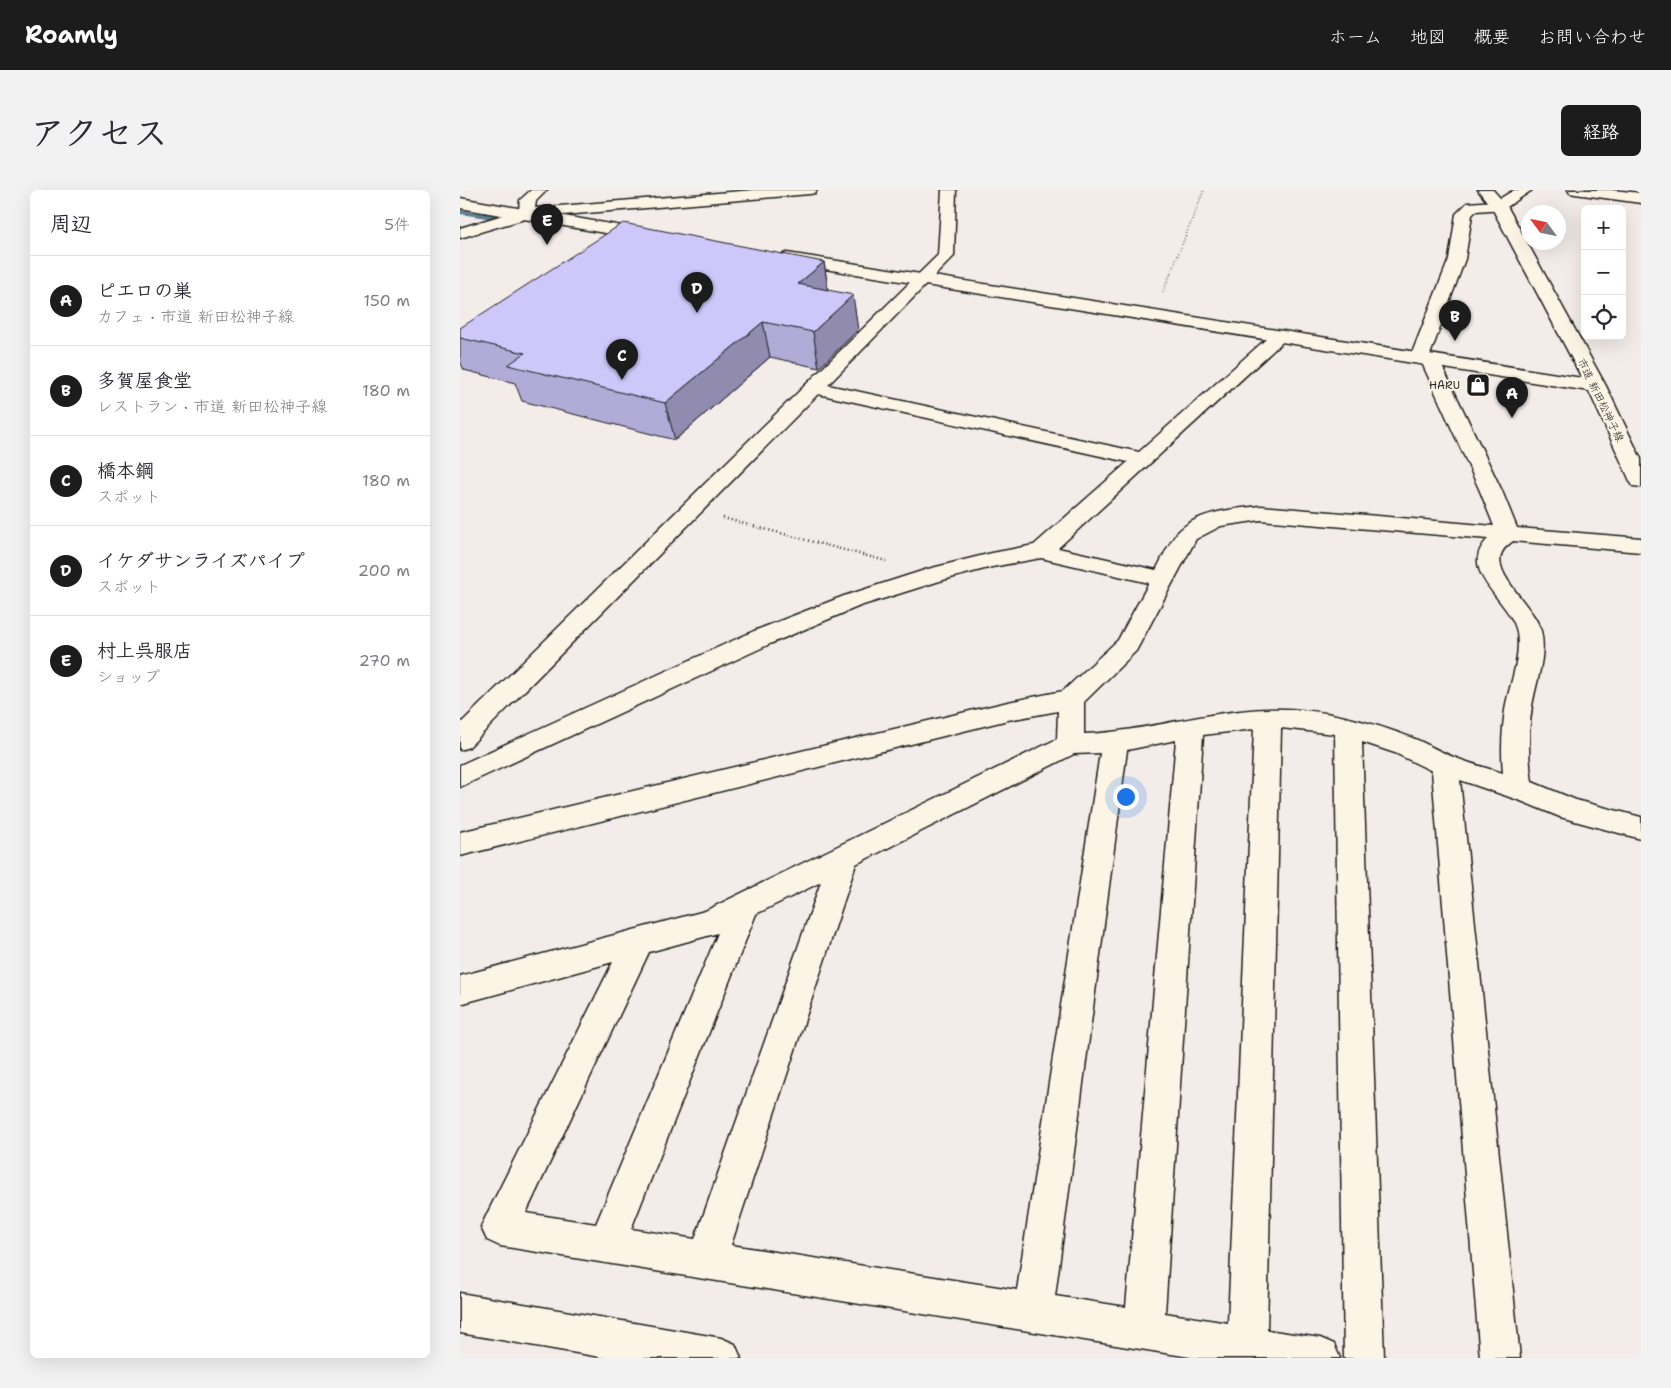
<!DOCTYPE html>
<html lang="ja">
<meta charset="utf-8">
<style>
:root{--surface:#fff;--page:#f2f2f3;--text:#2b2b33;--muted:#7c7c81;--line:#e1e1e2;--accent:#1c1c1c}
body{margin:0;font-family:"Shantell Sans","Klee One",sans-serif;background:var(--page);color:var(--text)}
.controls{position:absolute;right:15px;top:15px;display:grid;overflow:hidden;border-radius:8px;box-shadow:0 5px 20px #0002}
.controls button{width:45px;height:45px;display:grid;place-items:center;padding:0;border:0;border-bottom:1px solid var(--line);background:var(--surface);color:var(--text);font:25px sans-serif}
.compass{position:absolute;left:1061px;top:15px;width:45px;height:45px;border-radius:50%;background:var(--surface);box-shadow:0 5px 20px #0002;rotate:303deg}
.you{position:absolute;left:665px;top:606px;width:18px;height:18px;margin:-12px;border:4px solid #fff;border-radius:50%;background:#1a73e8;box-shadow:0 0 0 8px #1a73e833}
.badge{display:grid;place-items:center;width:32px;height:32px;border-radius:50%;background:var(--accent);color:#fff;font-size:16px;font-weight:700}
.pin{position:absolute;translate:-50% -41px;filter:drop-shadow(0 1px 2px #0008)}
.pin::after{content:'';position:absolute;top:26px;width:18px;height:15px;background:inherit;clip-path:polygon(0 0,100% 0,50% 100%)}
.list{margin:0;padding:0;list-style:none}
h2{display:flex;justify-content:space-between;align-items:center;height:65px;margin:0;padding:0 20px;font-size:21px}
h2 small{font-size:16px;font-weight:400;color:var(--muted)}
.list li{display:grid;grid-template-columns:32px 1fr auto;gap:15px;align-items:center;box-sizing:border-box;height:90px;padding:0 20px;border-top:1px solid var(--line)}
.list b{display:block;font-size:19px;white-space:nowrap}
.list p{margin:0;font-size:16px;white-space:nowrap;color:var(--muted)}
.list em{font-size:16px;font-style:normal;color:var(--muted)}
.icon{flex:none;width:28px;height:28px;fill:none;stroke:currentColor;stroke-width:2;stroke-linecap:round;stroke-linejoin:round}
.map{position:relative;flex:none;width:1181px;height:1168px;overflow:hidden;border-radius:8px}
header{display:flex;align-items:center;gap:30px;box-sizing:border-box;height:70px;padding:0 25px;background:var(--accent);color:#fff}
header strong{font-size:24px}
nav{display:flex;gap:28px;margin-inline-start:auto;font-size:18px}
.intro{display:flex;align-items:center;justify-content:space-between;box-sizing:border-box;height:120px;padding:0 30px}
h1{margin:0;font-size:35px}
.button{padding:12px 22px;border-radius:8px;background:var(--accent);color:#fff;font-size:18px;font-weight:700}
main{display:flex;gap:30px;padding:0 30px}
aside{flex:1;background:var(--surface);border-radius:8px;box-shadow:0 5px 20px #0002}
.map>svg:first-child{display:block}
</style>
<header>
<strong>Roamly</strong>
<nav><a>ホーム</a><a>地図</a><a>概要</a><a>お問い合わせ</a></nav>
</header>
<div class="intro"><h1>アクセス</h1><a class="button">経路</a></div>
<main>
<aside>
<h2>周辺<small>5件</small></h2>
<ul class="list">
<li><span class="badge">A</span><div><b>ピエロの巣</b><p>カフェ · 市道 新田松神子線</p></div><em>150 m</em></li>
<li><span class="badge">B</span><div><b>多賀屋食堂</b><p>レストラン · 市道 新田松神子線</p></div><em>180 m</em></li>
<li><span class="badge">C</span><div><b>橋本鋼</b><p>スポット</p></div><em>180 m</em></li>
<li><span class="badge">D</span><div><b>イケダサンライズパイプ</b><p>スポット</p></div><em>200 m</em></li>
<li><span class="badge">E</span><div><b>村上呉服店</b><p>ショップ</p></div><em>270 m</em></li>
</ul>
</aside>
<div class="map">
<svg width="1181" height="1168" viewBox="0 0 1181 1168">
<rect width="100%" height="100%" fill="#f3ece9"/>
<filter id="ink" filterUnits="userSpaceOnUse"><feTurbulence type="fractalNoise" baseFrequency=".02" numOctaves="2"/><feDisplacementMap in="SourceGraphic" scale="10" xChannelSelector="R" yChannelSelector="G"/><feConvolveMatrix kernelMatrix="1 2 1 2 8 2 1 2 1" color-interpolation-filters="sRGB"/></filter>
<g filter="url(#ink)">
<g fill="none" stroke-linecap="round" stroke-linejoin="round">
<!-- stream -->
<path fill="#5a7f93" fill-rule="evenodd" d="M0 20 33 25 36 27 33 29 0 24Z"/>
<!-- minor casing -->
<g stroke="#1c1c1c" stroke-width="3">
<path id="minor" d="M71 0H87L76 11 75 18 294 0H357L355 3 350 4 68 28 0 48V38L59 20 60 10Z
M482 0H496L494 66 368 195 679 262 814 142 820 141 826 142 829 146 598 358 696 380C702 369 711 348 720 340 740 321 775 319 801 316L1034 336 1020 301 962 173 952 172 950 168 989 69 996 24 1007 13 1036 11 1054 0H1072L1044 19 1016 21 1012 25 1005 69 970 165 977 166 979 170 1042 301 1057 338 1181 348V362L1053 351C1048 355 1043 358 1041 365 1034 386 1075 418 1081 441 1087 465 1076 492 1072 516 1068 541 1068 567 1072 592L1116 610 1181 627V649L1100 627 1061 611 1000 590 1060 1168H1020L972 581 935 563 902 552 924 1168H884L875 544 821 538 807 1140 860 1148 874 1154 880 1168H736L40 1056 27 1050 21 1037 27 1024 153 772 0 814V786L245 721 597 549 598 521 548 530 0 666V642L548 512 603 501 658 450 689 393 581 368 532 377 483 390 400 416 312 453 0 597V575L294 441 384 406 468 379 532 363 574 355 668 272 358 204 9 557 0 560V534L478 65ZM801 330 1028 349C995 381 1052 412 1057 442 1061 466 1051 491 1046 514 1042 537 1041 560 1043 583 1027 578 1011 574 996 568 982 563 969 555 955 549 909 531 857 517 807 519 745 521 685 542 624 544V512L676 461 736 349 761 336ZM794 539 768 1133 705 1123 743 545ZM716 550 666 1117 595 1106 667 560ZM640 563 557 1100 271 1055 396 674 614 564ZM361 692 235 1049 171 1039 296 724ZM258 743 136 1034 66 1023 189 762Z
M1108 0H1152L1181 3V13L1115 4 1110 3Z
M0 1103 261 1148 275 1154 281 1168H146L0 1143Z"/>
</g>
<!-- tertiary casing -->
<g stroke="#1c1c1c" stroke-width="3">
<path id="tertiary" d="M1018 0H1033L1047 16 1146 196 1181 269V297L1173 296 1170 291 1129 201 327 73 321 71 319 68 321 65 327 63 1122 188 1032 18Z
M0 8 191 41 197 43 199 46 197 49 191 51 0 18Z"/>
</g>
<!-- path-far1 -->
<path stroke="#1c1c1c" stroke-width="2" stroke-dasharray="0.5 2.5" stroke-linecap="butt" d="M703 102 744 0"/>
<!-- path -->
<path stroke="#1c1c1c" stroke-width="2.5" stroke-dasharray="1 3" stroke-linecap="butt" d="M263 328 426 371"/>
<!-- minor -->
<use href="#minor" fill="#fcf5e5" fill-rule="evenodd"/>
<!-- tertiary -->
<use href="#tertiary" fill="#fcf5e5" fill-rule="evenodd"/>
</g>
<!-- wall -->
<path fill="#b1abd7" stroke="#1c1c1c" d="M364 72 368 100 398 140 359 178 310 167 215 250 62 211 55 193 4 180 0 171V138Z"/>
<!-- shaded-wall -->
<path fill="#908baf" stroke="#1c1c1c" d="M364 72 369 106 338 94Z
M393 105 398 140 359 178 353 142Z
M303 132 310 167 215 250 205 213Z"/>
<!-- building -->
<path fill="#cec7fa" stroke="#1c1c1c" d="M163 33 364 72 338 94 393 105 353 142 303 132 205 213 48 175 65 163 0 148V138Z"/>
</g>
<!-- icons -->
<defs>
<g id="shop-square" transform="scale(1.25)"><rect x="-9" y="-9" width="18" height="18" rx="4" fill="#1c1c1c" stroke="#fcf5e5"/><path d="M-5-2.5h2.3a2.7 3.5 0 0 1 5.4 0H5L5.5 6h-11ZM-1.5-2.5h3a1.5 2.3 0 0 0-3 0Z" fill="#fff"/></g>
</defs>
<g fill-rule="evenodd">
<use href="#shop-square" x="1018" y="195"/>
</g>
<g text-anchor="middle" stroke-width="4" stroke-linejoin="round" paint-order="stroke">
<!-- far-poi labels -->
<g font-size="11" fill="#1c1c1c" stroke="#fcf5e5" text-anchor="end">
<text x="1000" y="199">HARU</text>
</g>
<!-- far-street labels -->
<g font-size="11" fill="#1c1c1c" stroke="#fcf5e5">
<text transform="translate(1141 210) rotate(64)" y="4">市道 新田松神子線</text>
</g>
</g>
</svg>
<div class="controls">
<button>+</button>
<button>−</button>
<button><svg class="icon" aria-label="locate" viewBox="0 0 24 24"><circle cx="12" cy="12" r="6"/><path d="M12 2v4M12 18v4M2 12h4M18 12h4"/></svg></button>
</div>
<svg class="compass" viewBox="-18 -18 36 36"><path d="M0-13l5 13h-10z" fill="#e53935"/><path d="M0 13l5-13h-10z" fill="#7c7c81"/></svg>
<div class="you"></div>
<div class="pin badge" style="left:1052px;top:228px">A</div>
<div class="pin badge" style="left:995px;top:151px">B</div>
<div class="pin badge" style="left:162px;top:190px">C</div>
<div class="pin badge" style="left:237px;top:123px">D</div>
<div class="pin badge" style="left:87px;top:55px">E</div>
</div>
</main>
